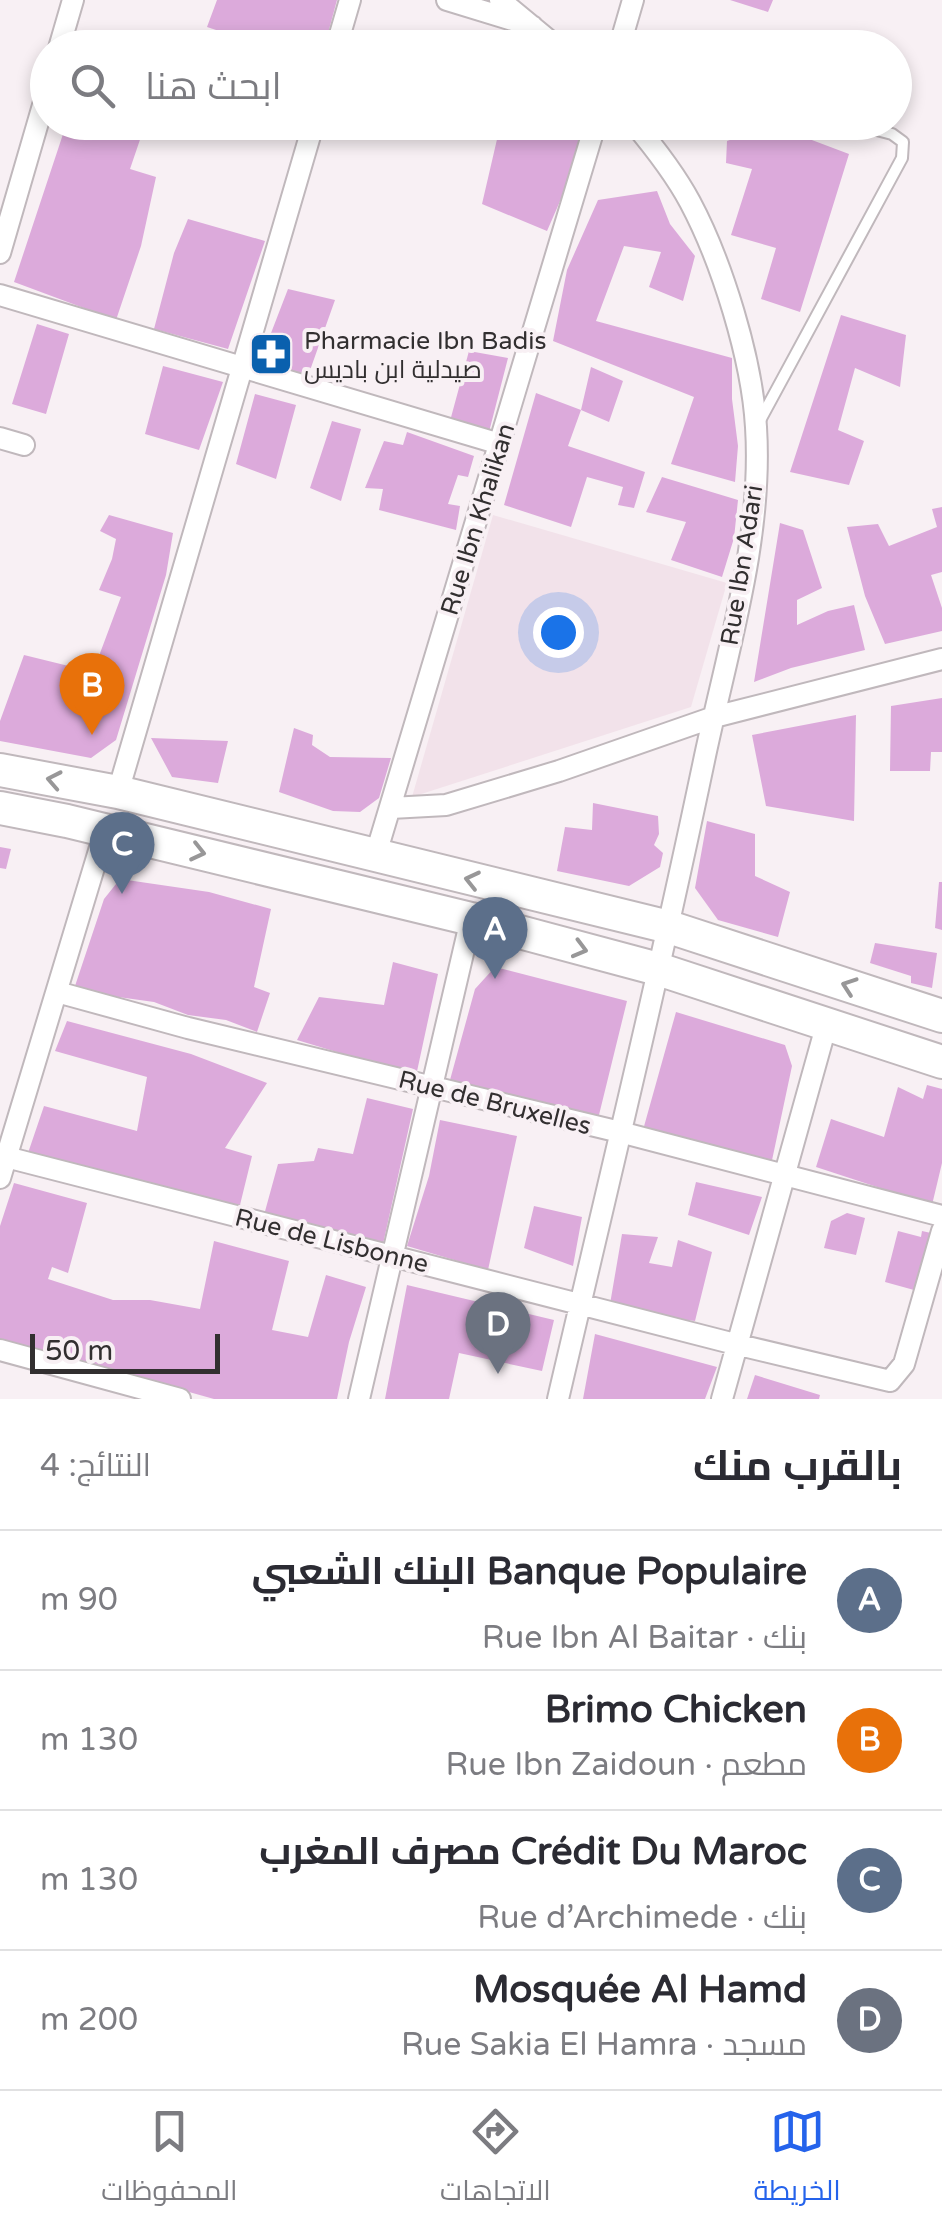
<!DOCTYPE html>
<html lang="ar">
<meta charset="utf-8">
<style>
:root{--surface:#fff;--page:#f7f7f7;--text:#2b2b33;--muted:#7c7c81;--line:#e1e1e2;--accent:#2563eb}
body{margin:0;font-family:"Varela Round",Cairo,sans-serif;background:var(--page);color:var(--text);direction:rtl}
.scale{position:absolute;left:30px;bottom:25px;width:190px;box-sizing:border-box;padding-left:10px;border:5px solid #322f30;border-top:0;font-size:28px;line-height:35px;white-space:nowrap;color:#322f30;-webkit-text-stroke:8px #f8f0f4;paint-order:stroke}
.you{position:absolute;left:558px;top:632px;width:35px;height:35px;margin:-25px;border:8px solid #fff;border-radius:50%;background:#1a73e8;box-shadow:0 0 0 15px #1a73e833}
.badge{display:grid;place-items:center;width:65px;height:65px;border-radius:50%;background:var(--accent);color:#fff;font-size:32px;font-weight:700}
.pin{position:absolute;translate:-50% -82px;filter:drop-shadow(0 2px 5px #0008)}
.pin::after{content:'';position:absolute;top:52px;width:35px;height:30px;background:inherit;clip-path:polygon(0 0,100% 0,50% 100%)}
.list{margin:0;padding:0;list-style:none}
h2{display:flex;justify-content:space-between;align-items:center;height:130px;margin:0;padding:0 40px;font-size:42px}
h2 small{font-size:32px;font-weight:400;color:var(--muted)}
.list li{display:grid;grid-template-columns:65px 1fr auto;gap:30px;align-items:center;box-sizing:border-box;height:140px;padding:0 40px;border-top:2px solid var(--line)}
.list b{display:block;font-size:38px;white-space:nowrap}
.list p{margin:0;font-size:32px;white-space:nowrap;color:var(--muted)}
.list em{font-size:32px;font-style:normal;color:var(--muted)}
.icon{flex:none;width:55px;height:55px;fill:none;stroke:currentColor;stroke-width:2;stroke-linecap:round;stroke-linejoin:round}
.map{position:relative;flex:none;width:942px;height:1399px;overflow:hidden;direction:ltr}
.search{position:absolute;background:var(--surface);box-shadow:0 5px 15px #0003;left:30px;right:30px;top:30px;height:110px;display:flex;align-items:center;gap:25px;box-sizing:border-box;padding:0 35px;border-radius:55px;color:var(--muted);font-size:38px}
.sheet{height:690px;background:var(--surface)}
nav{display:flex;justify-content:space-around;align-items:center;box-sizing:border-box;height:140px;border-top:2px solid var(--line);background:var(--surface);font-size:28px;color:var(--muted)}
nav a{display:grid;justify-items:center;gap:5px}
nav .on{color:var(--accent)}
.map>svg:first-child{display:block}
</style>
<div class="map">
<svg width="942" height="1399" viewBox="0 0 942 1399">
<rect width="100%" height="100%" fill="#f8f0f4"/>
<!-- built -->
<path fill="#f2e2ea" d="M493 515 727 583 691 707 412 797Z"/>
<!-- building -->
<path fill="#dcaadb" d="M217 0H337L324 48H270L207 27Z
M730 0H773L768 12Z
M67 122H146L130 169 156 177 141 246 116 320 14 282Z
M501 122H559L584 131 571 176 547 231 482 204Z
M666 122H713V127L684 134Z
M772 125 849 154 800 312 761 299 776 248 731 235 752 169 726 163 727 141Z
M657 191 670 224 695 256 683 301 649 287 661 252 624 246 596 321 732 358V399L738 446 735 482 671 464 694 397 553 341 567 270 598 200Z
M188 219 265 241 228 349 154 329 174 253Z
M288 289 335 300 308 376 261 359Z
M841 315 906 335 900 387 855 368 838 430 864 441 849 485 790 472Z
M37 324 69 334 46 414 12 404Z
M469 351 508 358 489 432 450 421Z
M163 366 223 382 199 450 145 434Z
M591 367 623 381 609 422 581 410 568 446 645 472 634 508 618 505 623 487 587 477 571 527 504 505 536 393 581 410Z
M255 394 296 405 276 479 236 464Z
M332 421 361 429 341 501 310 488Z
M407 432 474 456 468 477 458 475 448 504 460 506 456 530 379 510 383 489 365 488 384 441 403 445Z
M662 477 738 500 734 538 722 577 671 560 686 522 646 512Z
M942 507V572L931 575 942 608V631L885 644 865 596 847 527 878 524 889 546 937 527 932 509Z
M109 515 173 533 166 575 116 740 91 758 0 741V721L24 655 93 672 121 597 99 590 112 559 116 539 100 531Z
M780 523 803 530 822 588 797 600V625L828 611 854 605 865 650 791 668 754 682Z
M942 698V752H931L930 771H890L891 706Z
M856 715 854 821 766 806 752 735Z
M294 728 313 735 312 745 330 757 391 758 379 798 360 812 333 811 279 792Z
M151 738 228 741 218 783 172 777Z
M593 803 658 816 659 834 654 845 663 853 660 867 629 886 557 871 565 827 592 830Z
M707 821 755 834V876L790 892 778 937 718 920 695 888Z
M0 847 11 849 6 869 0 868Z
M120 879 209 892 271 909 254 987 270 993 257 1032 226 1020 188 1015 154 1002 111 996 75 986 104 899Z
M939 882H942V930L935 928Z
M875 943 937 953 932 988 911 983V976L870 963Z
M393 962 438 974 416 1076 297 1040 319 997 384 1005Z
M495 967 627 1001 598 1119 450 1080 475 989Z
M676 1012 785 1045 792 1066 771 1165 643 1130Z
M67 1021 191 1054 267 1083 225 1148 252 1156 239 1209 28 1153 44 1106 137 1131 147 1077 55 1051Z
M927 1085 942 1089V1163L932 1205 816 1167 831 1119 884 1137 898 1087 923 1099Z
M367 1098 413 1109 383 1244 264 1215 278 1164 314 1161 318 1148 353 1154Z
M440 1120 517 1136 488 1270 407 1246 429 1176Z
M696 1182 762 1197 749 1235 688 1215Z
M14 1183 87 1203 68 1273 52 1267 48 1279 113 1300H150L200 1309 214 1241 289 1261 272 1330 308 1337 326 1275 366 1287 349 1342 337 1399H214L0 1339V1226Z
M534 1206 582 1217 573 1266 524 1248Z
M847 1213 865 1218 856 1255 824 1248 831 1221Z
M898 1231 921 1237 922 1231 931 1233 914 1290 885 1282Z
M622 1234 658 1237 649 1263 672 1267 678 1240 712 1252 695 1321 662 1317 610 1304Z
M407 1285 554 1320 542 1371 459 1353 449 1399H385Z
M595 1334 717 1367 705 1399H583Z
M755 1375 820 1395 819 1399H747Z"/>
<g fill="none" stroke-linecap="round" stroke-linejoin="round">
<!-- lane casing -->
<g stroke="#c0b8bc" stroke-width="14">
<path id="lane" d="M758 424 902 158 903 142 892 134 846 122"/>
</g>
<!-- street casing -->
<g stroke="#c0b8bc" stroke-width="24">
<path id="street" d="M447 0 532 26
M500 0 558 48
M59 48 73 0
M336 48 350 0
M619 48 633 0
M0 253 48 88
M0 295 500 444
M0 438 24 445
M118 792 314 122
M391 808 446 805 559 771 714 717 942 659
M375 857 596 122
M57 992 188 1028 620 1132 942 1216
M6 1157 735 1344 890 1381
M0 1178 105 831
M0 1350 180 1399
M890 1381 904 1364 942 1231
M359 1399 471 919
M558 1399C608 1185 660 971 705 756 728 648 763 538 756 427 752 359 722 262 690 202 675 174 654 147 633 122
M722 1399 827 1023"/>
</g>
<!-- primary casing -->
<g stroke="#c0b8bc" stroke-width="36">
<path id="primary" d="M0 770 118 792 669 927 942 1016
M0 808 67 821 471 919 658 969 942 1062"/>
</g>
<!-- lane -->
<use href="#lane" stroke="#fff" stroke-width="10"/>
<!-- street -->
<use href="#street" stroke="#fff" stroke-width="20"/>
<!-- primary -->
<use href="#primary" stroke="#fff" stroke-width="32"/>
</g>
<!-- one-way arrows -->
<defs><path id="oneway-chevron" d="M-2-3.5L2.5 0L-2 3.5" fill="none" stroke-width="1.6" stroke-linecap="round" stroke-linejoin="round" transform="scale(2.5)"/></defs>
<g stroke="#989798">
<use href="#oneway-chevron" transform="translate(54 780) rotate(-169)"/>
<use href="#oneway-chevron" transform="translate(198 852) rotate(13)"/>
<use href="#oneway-chevron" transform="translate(472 880) rotate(-167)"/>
<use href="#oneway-chevron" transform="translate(580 949) rotate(15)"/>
<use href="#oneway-chevron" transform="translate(849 986) rotate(-161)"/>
</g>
<!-- icons -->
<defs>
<g id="pharmacy-square" transform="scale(2.25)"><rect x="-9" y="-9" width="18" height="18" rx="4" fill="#0a60ae" stroke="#f8f0f4"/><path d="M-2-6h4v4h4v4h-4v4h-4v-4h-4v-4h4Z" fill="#fff"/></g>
</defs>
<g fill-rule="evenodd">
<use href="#pharmacy-square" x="271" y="354"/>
</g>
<g text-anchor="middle" stroke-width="8" stroke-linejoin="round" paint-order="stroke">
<!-- poi labels -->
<g font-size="25" fill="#322f30" stroke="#f8f0f4" text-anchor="start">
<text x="304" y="349">Pharmacie Ibn Badis<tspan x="304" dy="29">صيدلية ابن باديس</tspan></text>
</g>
<!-- street labels -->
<g font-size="25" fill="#322f30" stroke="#f8f0f4">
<text transform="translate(477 519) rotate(-73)" y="9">Rue Ibn Khalikan</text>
<text transform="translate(741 565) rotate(-81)" y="9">Rue Ibn Adari</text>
<text transform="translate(495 1102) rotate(14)" y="9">Rue de Bruxelles</text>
<text transform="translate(332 1240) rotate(14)" y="9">Rue de Lisbonne</text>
</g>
</g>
</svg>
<div class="scale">50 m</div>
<div class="you"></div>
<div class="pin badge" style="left:495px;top:979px;background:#5c6f8a">A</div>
<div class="pin badge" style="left:92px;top:735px;background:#e8710a">B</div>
<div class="pin badge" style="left:122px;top:894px;background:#5c6f8a">C</div>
<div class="pin badge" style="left:498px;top:1374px;background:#6b7280">D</div>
<div class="search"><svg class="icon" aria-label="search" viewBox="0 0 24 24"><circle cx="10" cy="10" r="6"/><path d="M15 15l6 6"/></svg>ابحث هنا</div>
</div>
<section class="sheet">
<h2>بالقرب منك<small>النتائج: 4</small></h2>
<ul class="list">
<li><span class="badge" style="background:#5c6f8a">A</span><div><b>Banque Populaire البنك الشعبي</b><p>بنك · Rue Ibn Al Baitar</p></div><em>90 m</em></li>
<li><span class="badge" style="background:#e8710a">B</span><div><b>Brimo Chicken</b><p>مطعم · Rue Ibn Zaidoun</p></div><em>130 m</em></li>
<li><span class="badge" style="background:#5c6f8a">C</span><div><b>Crédit Du Maroc مصرف المغرب</b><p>بنك · Rue d’Archimede</p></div><em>130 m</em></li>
<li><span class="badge" style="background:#6b7280">D</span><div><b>Mosquée Al Hamd</b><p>مسجد · Rue Sakia El Hamra</p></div><em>200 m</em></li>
</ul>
</section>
<nav>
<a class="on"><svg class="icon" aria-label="map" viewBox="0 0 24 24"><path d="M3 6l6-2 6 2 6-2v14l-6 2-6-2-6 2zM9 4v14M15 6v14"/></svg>الخريطة</a>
<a><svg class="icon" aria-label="directions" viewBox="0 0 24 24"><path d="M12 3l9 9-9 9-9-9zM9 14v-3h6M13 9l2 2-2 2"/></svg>الاتجاهات</a>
<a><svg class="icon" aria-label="saved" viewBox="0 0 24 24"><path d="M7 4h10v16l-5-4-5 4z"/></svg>المحفوظات</a>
</nav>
